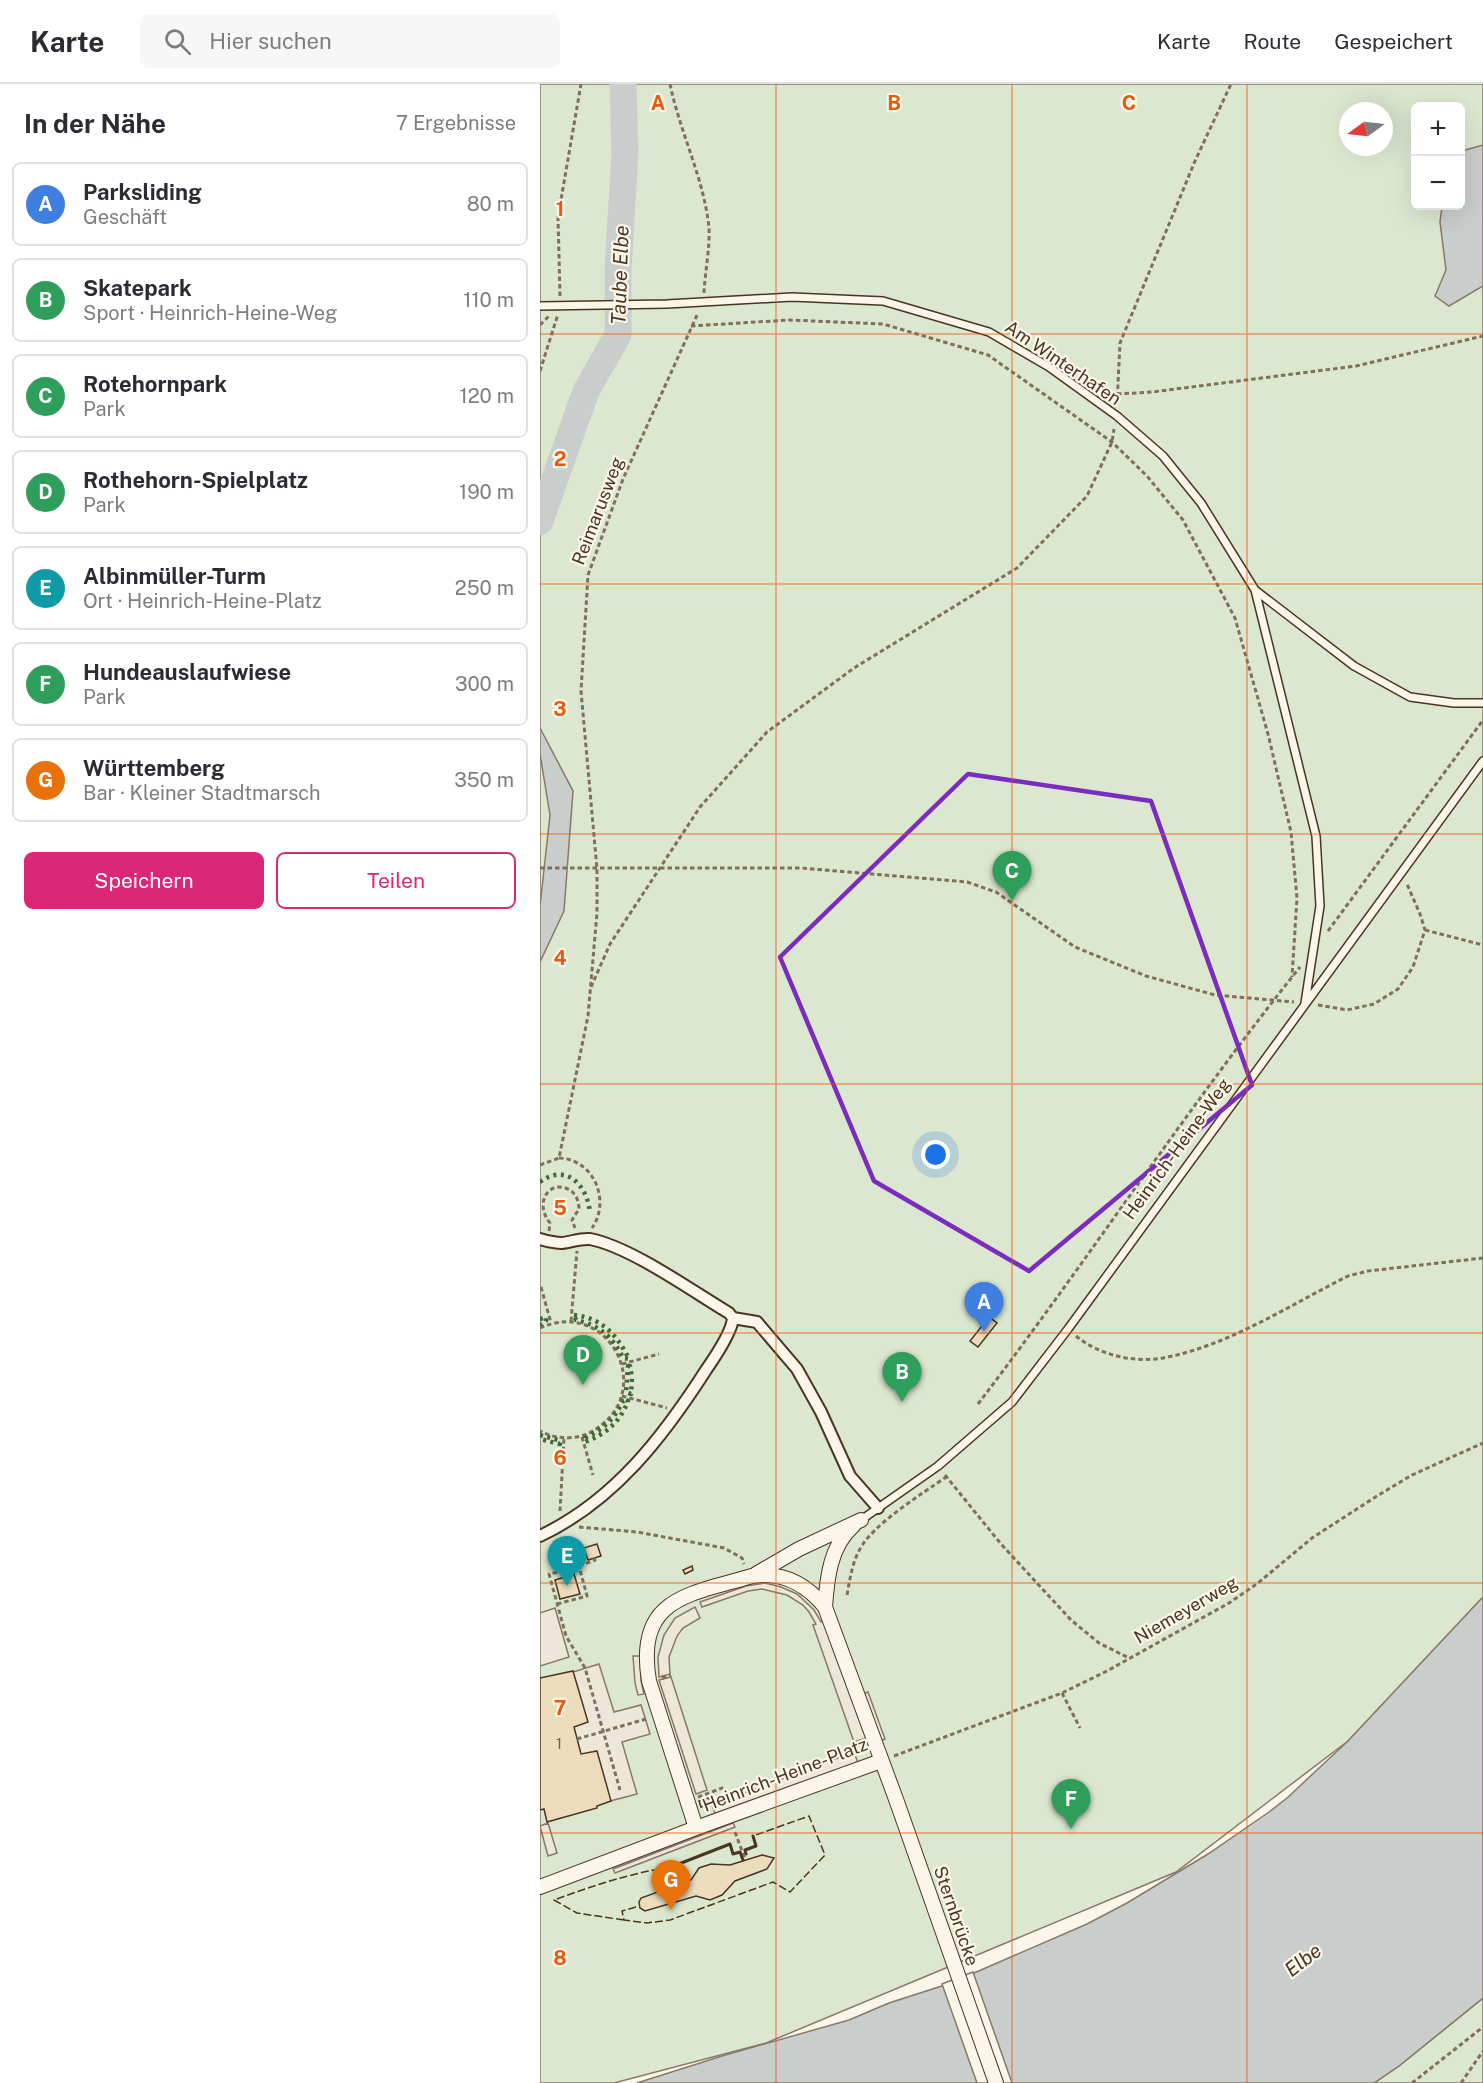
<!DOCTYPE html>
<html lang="de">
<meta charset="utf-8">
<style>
:root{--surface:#fff;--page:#f7f7f7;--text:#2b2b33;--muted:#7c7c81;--line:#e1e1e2;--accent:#db2777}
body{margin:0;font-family:"Public Sans",sans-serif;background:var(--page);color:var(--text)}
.controls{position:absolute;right:18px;top:18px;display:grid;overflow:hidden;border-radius:9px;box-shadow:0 6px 24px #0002}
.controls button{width:54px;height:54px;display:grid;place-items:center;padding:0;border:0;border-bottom:2px solid var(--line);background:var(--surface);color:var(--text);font:30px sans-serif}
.compass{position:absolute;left:799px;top:18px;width:54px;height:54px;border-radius:50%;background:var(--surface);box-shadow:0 6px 24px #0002;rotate:255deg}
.you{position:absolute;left:396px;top:1071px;width:21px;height:21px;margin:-15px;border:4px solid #fff;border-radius:50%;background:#1a73e8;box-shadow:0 0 0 9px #1a73e833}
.badge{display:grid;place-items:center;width:39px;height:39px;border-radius:50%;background:var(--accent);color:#fff;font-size:20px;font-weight:700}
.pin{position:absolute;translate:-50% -50px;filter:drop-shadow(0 2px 3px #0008)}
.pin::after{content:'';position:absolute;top:32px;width:21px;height:18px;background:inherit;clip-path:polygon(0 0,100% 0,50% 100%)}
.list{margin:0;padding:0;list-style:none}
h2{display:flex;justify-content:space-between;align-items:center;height:78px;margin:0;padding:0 24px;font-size:26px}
h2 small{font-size:20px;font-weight:400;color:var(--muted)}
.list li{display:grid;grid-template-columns:39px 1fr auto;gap:18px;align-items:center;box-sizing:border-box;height:84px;margin:0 12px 12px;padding:0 12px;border:2px solid var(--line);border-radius:9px}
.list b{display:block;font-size:22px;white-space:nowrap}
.list p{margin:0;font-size:20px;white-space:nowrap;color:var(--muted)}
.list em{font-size:20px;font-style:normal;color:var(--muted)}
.actions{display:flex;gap:12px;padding:18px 24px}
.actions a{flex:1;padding:14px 0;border:2px solid var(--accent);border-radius:9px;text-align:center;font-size:21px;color:var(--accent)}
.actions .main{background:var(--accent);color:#fff}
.icon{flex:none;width:33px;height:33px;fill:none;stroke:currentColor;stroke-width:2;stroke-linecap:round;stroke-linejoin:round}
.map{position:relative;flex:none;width:943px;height:1999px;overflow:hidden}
header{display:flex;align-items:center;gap:36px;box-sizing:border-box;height:84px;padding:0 30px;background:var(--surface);border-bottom:2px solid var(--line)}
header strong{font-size:28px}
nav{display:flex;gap:33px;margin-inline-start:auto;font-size:21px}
.search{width:420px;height:54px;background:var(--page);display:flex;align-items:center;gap:15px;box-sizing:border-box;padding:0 21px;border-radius:9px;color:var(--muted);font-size:22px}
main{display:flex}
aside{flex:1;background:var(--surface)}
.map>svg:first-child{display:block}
</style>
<header>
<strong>Karte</strong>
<div class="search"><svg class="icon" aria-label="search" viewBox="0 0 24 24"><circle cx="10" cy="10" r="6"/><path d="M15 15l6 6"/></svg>Hier suchen</div>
<nav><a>Karte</a><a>Route</a><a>Gespeichert</a></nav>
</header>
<main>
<aside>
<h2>In der Nähe<small>7 Ergebnisse</small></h2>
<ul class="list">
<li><span class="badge" style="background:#3f7fe0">A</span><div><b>Parksliding</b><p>Geschäft</p></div><em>80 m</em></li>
<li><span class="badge" style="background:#2e9e5b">B</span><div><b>Skatepark</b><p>Sport · Heinrich-Heine-Weg</p></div><em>110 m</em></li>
<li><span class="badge" style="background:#2e9e5b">C</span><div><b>Rotehornpark</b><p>Park</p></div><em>120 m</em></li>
<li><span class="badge" style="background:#2e9e5b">D</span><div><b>Rothehorn-Spielplatz</b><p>Park</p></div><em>190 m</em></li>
<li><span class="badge" style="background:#0f9aa8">E</span><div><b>Albinmüller-Turm</b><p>Ort · Heinrich-Heine-Platz</p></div><em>250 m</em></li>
<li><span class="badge" style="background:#2e9e5b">F</span><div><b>Hundeauslaufwiese</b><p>Park</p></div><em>300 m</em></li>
<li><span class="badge" style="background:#e8710a">G</span><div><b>Württemberg</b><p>Bar · Kleiner Stadtmarsch</p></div><em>350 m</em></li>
</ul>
<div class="actions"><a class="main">Speichern</a><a>Teilen</a></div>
</aside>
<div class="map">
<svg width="943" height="1999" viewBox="0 0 943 1999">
<rect width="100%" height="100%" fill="#fbf6e9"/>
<!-- green -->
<path fill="#dce7d0" stroke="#887966" stroke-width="1.5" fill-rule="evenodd" d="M0 0H943V1513L808 1657 636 1788 226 1959 74 1999H0ZM876 22H920V122H876ZM808 27H844V63H808Z
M943 1914V1999H834L859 1982Z"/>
<!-- parking -->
<path fill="#ede7d9" stroke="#887966" stroke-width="1.5" d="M225 1499 241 1503 257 1510 274 1526 281 1538 285 1537 326 1654 314 1658 273 1541 276 1540 269 1528 263 1521 247 1511 222 1505 208 1507 162 1523 160 1518 206 1502Z
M155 1523 160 1534 143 1544 137 1552 129 1573 130 1590 119 1593 118 1573 124 1551 135 1534Z
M15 1524 29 1573 0 1582V1529Z
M93 1572H100L101 1597 104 1610 98 1611 95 1599Z
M59 1580 74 1628 101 1621 110 1650 82 1658 97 1710 70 1717 56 1667 41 1671 33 1642V1588Z
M131 1593 167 1706 156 1710 119 1596Z
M328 1608 345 1655 340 1657 323 1610Z
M314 1668 318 1679 176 1732 172 1721Z
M8 1739 17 1769 8 1772 0 1742Z
M193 1739 195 1743 75 1789 73 1785Z"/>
<!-- water -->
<path fill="#c9cecd" stroke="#887966" stroke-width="1.5" d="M943 61V202L909 222 895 212 906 186 900 138 902 122H920L921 69 922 67Z
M0 644 33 707 24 827 0 878V822L10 731 0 670Z
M943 1513V1914L859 1982 834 1999H97L182 1972 309 1936 349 1919 411 1899 547 1840 587 1819 668 1770 729 1728 747 1714 808 1657Z"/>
<!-- pier -->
<path fill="#fbf6e9" stroke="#887966" stroke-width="1.5" d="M433 1888 472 1999H437L402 1900Z"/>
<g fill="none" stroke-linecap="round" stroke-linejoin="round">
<!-- river -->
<path stroke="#c9cecd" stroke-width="27" d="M0 437 46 307 78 251V186L85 69 83 0"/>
</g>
<!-- building -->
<path fill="#ecdcbc" stroke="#4a3520" stroke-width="1.5" d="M14 1121a5 5 0 1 1 10 0a5 5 0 1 1-10 0Z
M449 1233 457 1239 438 1263 430 1257Z
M57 1460 61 1472 48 1476 44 1464Z
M152 1482 153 1486 145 1490 143 1486Z
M34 1490 40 1510 20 1515 15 1496Z
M33 1587 48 1638 34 1643 41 1670 57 1667 71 1717 57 1722V1724L7 1738 4 1725 0 1726V1594Z
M169 1714 171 1720 161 1723 159 1717Z
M222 1771 234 1774 227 1785 195 1797 182 1811 170 1816 156 1812 105 1827 100 1824 99 1818 101 1814 151 1796 159 1784 171 1780 190 1781Z"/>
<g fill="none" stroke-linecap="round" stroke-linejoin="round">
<!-- service casing -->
<g stroke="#4a3520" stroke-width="10">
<path id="service" d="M0 222 127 220 252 213 343 217 449 248 509 283 577 332 623 372 661 419 715 506 776 752 780 822 765 919
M715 506 814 582 870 613 914 619H943
M321 1436 398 1382 472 1318 528 1245 943 677"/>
</g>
<!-- pedestrian casing -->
<g stroke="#4a3520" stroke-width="14">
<path id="pedestrian" d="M0 1155C7 1157 15 1159 22 1159 32 1158 40 1154 50 1155 91 1163 152 1207 189 1229L193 1234 217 1238 257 1285 281 1328 310 1392 338 1424
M0 1452C74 1417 123 1353 166 1286 175 1273 192 1248 193 1234"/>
</g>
<!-- minor casing -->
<g stroke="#4a3520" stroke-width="16">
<path id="minor" d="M216 1490 259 1465 321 1436
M285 1523C287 1495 290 1462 313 1442
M156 1744 109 1597C95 1513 149 1511 212 1492 243 1487 266 1500 285 1523L357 1718 456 1999
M0 1803 156 1744 341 1677"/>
</g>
<!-- path -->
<path stroke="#7f6f5c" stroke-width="3" stroke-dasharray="4.5 3" stroke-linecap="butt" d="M130 0C140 49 164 94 169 144 170 164 165 188 164 209
M20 212 18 133 41 0
M0 241 9 232
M151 242 249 236 343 240 448 271 572 358 607 392 643 436 695 534 728 650 751 748 757 814 752 893
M0 287 18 230
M577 310 612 308 816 282 943 252
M577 320 580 259 655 77 691 0
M0 784H261L427 798 456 808 535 863 606 892 675 911 754 918
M885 846 943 861
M788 847 943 636
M51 903 70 860 160 723 227 648 314 584 477 484 547 412 572 358 574 345
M778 921 807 926 834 920 858 905 873 883 885 846 880 830 867 800
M19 1074C54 1075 71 1117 52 1144
M0 1081 19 1074 48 932 57 829V785L41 607 48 491 83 395 158 229
M9 1147 10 1139C0 1127 0 1109 16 1103 30 1102 39 1111 39 1125L32 1136 35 1144
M1 1203 11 1239
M31 1237 37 1167
M0 1244C71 1212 120 1313 49 1349 35 1356 14 1355 0 1347
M536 1252C559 1271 593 1279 623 1274 688 1262 750 1221 808 1192L828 1187 943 1174
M82 1280 119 1270
M82 1312 127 1324
M438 1320C548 1176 647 1024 760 883
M42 1353 53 1391
M405 1391 461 1460 531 1536 559 1559 589 1574
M20 1427 24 1354
M39 1443 97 1448 184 1464 202 1474 204 1480
M14 1457 23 1487 9 1490 26 1552 45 1584 80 1706
M39 1482 55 1476 54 1474
M307 1511C310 1495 312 1479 320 1465 333 1440 382 1410 406 1393
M17 1520 47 1512 39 1482 23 1487 25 1493
M122 1594 131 1591
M522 1609 540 1644
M37 1655 106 1635
M354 1672 522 1609 567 1587 689 1519 718 1499 772 1454 837 1412 872 1391 943 1359
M158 1713 185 1703
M195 1748 205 1775
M872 1999 943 1943
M921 1999 943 1967"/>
<!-- service -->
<use href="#service" stroke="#fbf6e9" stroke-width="7"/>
<!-- pedestrian -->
<use href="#pedestrian" stroke="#fbf6e9" stroke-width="10"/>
<!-- minor -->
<use href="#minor" stroke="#fbf6e9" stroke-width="14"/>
<!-- hedge -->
<path stroke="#436837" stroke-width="4.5" stroke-dasharray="3 4.5" stroke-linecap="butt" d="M0 1098C27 1078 47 1102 50 1128
M34 1231C62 1234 77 1251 89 1275L83 1274C73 1253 59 1241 36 1236Z
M0 1235 6 1233V1237L0 1241
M88 1282H90L92 1294 91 1310 86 1308Z
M86 1316 88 1317C80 1338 66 1350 45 1358V1354C63 1345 74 1336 83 1317Z
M0 1351 18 1356 20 1360 0 1355"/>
<!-- fence -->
<path stroke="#4a3520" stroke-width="1.5" stroke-dasharray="8 3" stroke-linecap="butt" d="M96 1823 82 1827 84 1836 107 1839 130 1836 233 1798 250 1808 285 1771 269 1732 213 1752
M84 1836 37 1829 14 1816C52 1802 91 1789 131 1783"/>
<!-- wall -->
<path stroke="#4a3520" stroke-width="3" d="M206 1770 205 1766 216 1762 213 1752
M131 1783 190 1760 193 1770 200 1768 203 1776"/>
</g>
<!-- marked area -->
<path fill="none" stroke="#7b2cbf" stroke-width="4.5" stroke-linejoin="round" d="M428 690 611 717 712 1001 489 1187 334 1097 240 873Z"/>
<!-- grid -->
<path fill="none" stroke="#e8590c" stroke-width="1.5" stroke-opacity="0.55" d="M236 0V1999M472 0V1999M707 0V1999M0 250H943M0 500H943M0 750H943M0 1000H943M0 1249H943M0 1499H943M0 1749H943"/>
<g text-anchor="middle" stroke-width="4.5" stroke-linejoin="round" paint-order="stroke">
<!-- number labels -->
<g font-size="15" fill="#725f47">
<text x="19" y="1665">1</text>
</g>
<!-- street labels -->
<g font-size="18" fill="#4a3520" stroke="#fbf6e9">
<text transform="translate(523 279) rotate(34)" y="6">Am Winterhafen</text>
<text transform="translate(58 427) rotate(-69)" y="6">Reimarusweg</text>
<text transform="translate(637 1065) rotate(-54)" y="6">Heinrich-Heine-Weg</text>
<text transform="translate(646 1526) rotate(-30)" y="6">Niemeyerweg</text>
<text transform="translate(245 1691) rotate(-21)" y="6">Heinrich-Heine-Platz</text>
<text transform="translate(416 1832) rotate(71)" y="6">Sternbrücke</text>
</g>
<!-- water labels -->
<g font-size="20" font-style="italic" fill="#4a3520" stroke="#fbf6e9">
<text transform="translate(80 191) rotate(-88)" y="7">Taube Elbe</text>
<text transform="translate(763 1876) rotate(-38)" y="7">Elbe</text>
</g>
</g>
<g font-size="20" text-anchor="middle" font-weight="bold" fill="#e8590c" stroke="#fbf6e9" stroke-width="4.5" stroke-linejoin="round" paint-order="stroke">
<text x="118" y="26">A</text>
<text x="354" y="26">B</text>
<text x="589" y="26">C</text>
<text x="20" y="132">1</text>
<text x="20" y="382">2</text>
<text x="20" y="632">3</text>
<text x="20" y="881">4</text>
<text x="20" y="1131">5</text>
<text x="20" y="1381">6</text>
<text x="20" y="1631">7</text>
<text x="20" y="1881">8</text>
</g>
</svg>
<div class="controls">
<button>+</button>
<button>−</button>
</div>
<svg class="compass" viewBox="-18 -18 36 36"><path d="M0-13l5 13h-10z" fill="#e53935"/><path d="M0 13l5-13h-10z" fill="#7c7c81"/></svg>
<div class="you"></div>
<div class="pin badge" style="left:444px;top:1248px;background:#3f7fe0">A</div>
<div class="pin badge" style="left:362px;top:1318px;background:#2e9e5b">B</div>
<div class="pin badge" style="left:472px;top:817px;background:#2e9e5b">C</div>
<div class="pin badge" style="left:43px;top:1301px;background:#2e9e5b">D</div>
<div class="pin badge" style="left:27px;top:1502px;background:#0f9aa8">E</div>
<div class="pin badge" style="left:531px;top:1745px;background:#2e9e5b">F</div>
<div class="pin badge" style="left:131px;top:1826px;background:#e8710a">G</div>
</div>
</main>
